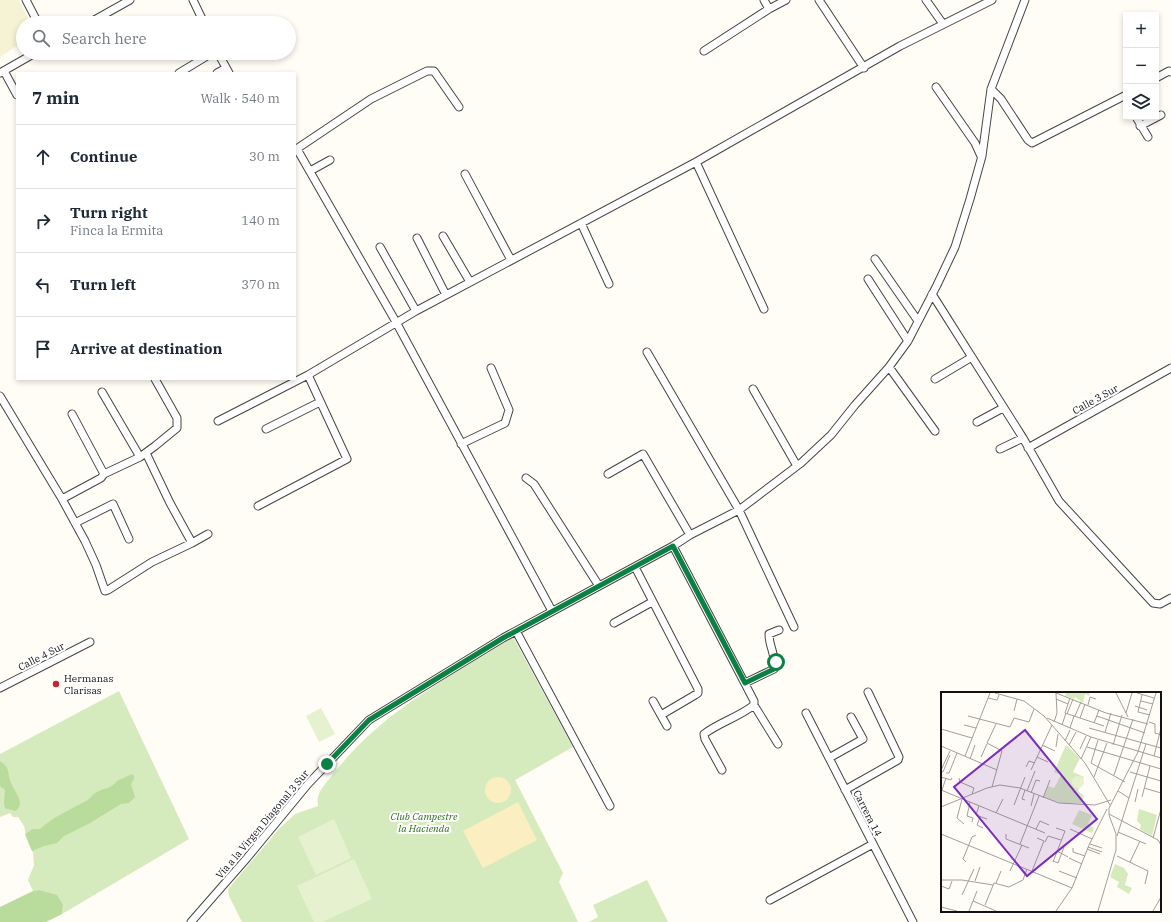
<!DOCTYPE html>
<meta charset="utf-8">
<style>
:root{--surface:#fff;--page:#f2f2f3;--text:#1f2937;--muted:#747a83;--line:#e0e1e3}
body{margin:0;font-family:"IBM Plex Serif",serif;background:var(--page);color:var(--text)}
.controls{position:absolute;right:12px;top:12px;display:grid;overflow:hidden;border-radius:0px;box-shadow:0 2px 6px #0003}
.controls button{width:36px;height:36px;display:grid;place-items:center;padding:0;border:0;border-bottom:1px solid var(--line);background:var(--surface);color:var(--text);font:20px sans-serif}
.stop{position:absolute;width:12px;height:12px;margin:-9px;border:3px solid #0b8043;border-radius:50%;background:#fff}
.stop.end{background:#0b8043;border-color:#fff;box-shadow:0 1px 4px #0008}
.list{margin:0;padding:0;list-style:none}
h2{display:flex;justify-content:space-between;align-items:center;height:52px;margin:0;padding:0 16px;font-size:17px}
h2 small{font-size:13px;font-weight:400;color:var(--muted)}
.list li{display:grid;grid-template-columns:26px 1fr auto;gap:12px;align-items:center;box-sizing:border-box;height:64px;padding:0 16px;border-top:1px solid var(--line)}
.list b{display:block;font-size:15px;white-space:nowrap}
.list p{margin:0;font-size:13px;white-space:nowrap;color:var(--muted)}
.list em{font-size:13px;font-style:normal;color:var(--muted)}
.icon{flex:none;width:22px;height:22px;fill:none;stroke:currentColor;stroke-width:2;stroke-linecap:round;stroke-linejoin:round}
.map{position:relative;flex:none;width:1171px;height:922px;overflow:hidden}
.search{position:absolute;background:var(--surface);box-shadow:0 2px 6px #0003;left:16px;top:16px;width:280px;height:44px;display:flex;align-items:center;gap:10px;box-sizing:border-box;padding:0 14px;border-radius:22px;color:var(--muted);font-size:15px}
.panel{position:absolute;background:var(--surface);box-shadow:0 2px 6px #0003;left:16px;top:72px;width:280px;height:308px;border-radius:0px}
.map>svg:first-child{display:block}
</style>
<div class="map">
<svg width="1171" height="922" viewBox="0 0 1171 922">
<rect width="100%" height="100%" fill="#fffdf5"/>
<!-- farmland -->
<path fill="#f6f3d4" d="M0 0H19L30 23H23V42L0 57Z"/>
<!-- green -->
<path fill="#d5ebbd" d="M513 637 573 747 515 780 563 873 559 882 578 922H242L229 896 228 889 279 829 295 814 318 806C318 803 317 800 318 797 319 790 330 778 335 772 381 712 450 677 513 637Z
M119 691 189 839 62 914 63 905 39 890 33 891 28 880 34 865 33 853 27 840 24 826 18 817H13L10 813 0 817V754Z
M647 880 668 922H589L598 917 593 905Z"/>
<!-- forest -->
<path fill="#b9dc9c" d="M0 761C11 769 7 772 11 783 14 791 27 804 15 811L5 808 4 803 5 790 0 786Z
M132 774 134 776V779L131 784 135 797 129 803 121 804 90 823 64 836 57 843 44 846 32 851 25 834 33 829H40C54 816 70 810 86 801 90 799 92 795 95 793 102 788 112 789 117 781Z
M39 890 57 895 63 905 62 914 46 922H0V907L33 891Z"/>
<!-- sand -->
<path fill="#fbeec1" d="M485 790a13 13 0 1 1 26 0a13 13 0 1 1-26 0Z
M518 802 537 840 483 868 463 831Z"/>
<!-- pitch -->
<path fill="#e6f2cf" d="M321 708 335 734 319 742 306 716Z
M334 819 351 858 316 875 298 837Z
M354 859 372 899 322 922H314L297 886Z"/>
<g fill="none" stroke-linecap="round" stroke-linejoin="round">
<!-- minor casing -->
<g stroke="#444" stroke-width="9">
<path id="minor" d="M26 0 38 23
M193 0 204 23
M764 0 769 9
M819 0 864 68
M926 0 943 24
M89 23 130 0
M704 51 769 9 786 0
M218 53 229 73
M4 71 17 95
M0 73 35 53
M179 73 212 53
M217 73 226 68
M1156 78 1169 71 1171 72
M936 87 975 143 981 156
M991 89 1001 99 1028 140 1032 143 1126 95
M1136 117 1148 137
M1140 126 1161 115
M297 149 396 322 552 611
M295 150 371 99 427 71H434L459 107
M696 162 764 309
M310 171 330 160
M465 174 511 260
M581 223 609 284
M443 236 470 282
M417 238 446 295
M380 247 416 311
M875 259 918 321
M868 279 908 341
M932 294 1023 438 1059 501 1153 603 1160 604 1171 598
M647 352 739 510 794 627
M889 367 935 431
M935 379 972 357
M753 389 797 466
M102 392 140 457
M0 396 62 499 85 541 96 565 105 591 108 590 152 562 192 543
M72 414 104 474
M218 421 308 375 416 311 696 162 900 46 992 0
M977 422 1003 408
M266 429 320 402
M461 444 505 423 509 410 491 368
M1028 448 1171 368
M1000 449 1023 438
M146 453 170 503 192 543 208 534
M608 474 643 454 690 535
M526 478 534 484 599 586
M62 499 101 478 104 474 140 457 155 446 177 428V418L155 379
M258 506 347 459 308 375
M75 523 113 504 129 539
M673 546 754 701V705L778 744
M635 567 698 689V693L695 695 661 715
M614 623 652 602
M516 631 610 806
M745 683 774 669C777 656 769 648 769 634L779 630
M0 688 90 642
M653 701 667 726
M806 713 913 922
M829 758 863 739 851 717
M722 770 705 739 704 734C720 722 739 717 754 705
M845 790 898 760 899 757 868 692
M770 900 873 844
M191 922 247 858 308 784 369 720 503 638 673 546 690 535 739 510 801 463 831 435 855 405 889 367 908 341 937 285 955 247 970 199 982 156 991 89 1025 0"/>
</g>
<!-- minor -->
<use href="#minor" stroke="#fff" stroke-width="7"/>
</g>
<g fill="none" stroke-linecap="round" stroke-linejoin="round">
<!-- route -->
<path stroke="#0b8043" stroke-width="5" d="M327 764 369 720 503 638 673 546 745 683 774 669 776 662"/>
</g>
<!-- markers -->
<circle fill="#c4262e" stroke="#fff" stroke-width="1.5" cx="56" cy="684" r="4"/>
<g text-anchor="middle" stroke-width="4" stroke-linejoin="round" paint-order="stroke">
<!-- street labels -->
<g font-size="10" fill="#111" stroke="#fff">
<text transform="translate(1095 399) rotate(-29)" y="4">Calle 3 Sur</text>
<text transform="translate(41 656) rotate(-27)" y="4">Calle 4 Sur</text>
<text transform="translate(868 813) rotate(63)" y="4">Carrera 14</text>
<text transform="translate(262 824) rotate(-50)" y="4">Vía a la Virgen Diagonal 3 Sur</text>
</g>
<!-- poi labels -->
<g font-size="10" fill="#111" stroke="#fff" text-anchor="start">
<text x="64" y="682">Hermanas<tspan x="64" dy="12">Clarisas</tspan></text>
</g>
<!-- park labels -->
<g font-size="10" font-style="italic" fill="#2f6b1f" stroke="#fff">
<text x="424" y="820">Club Campestre<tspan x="424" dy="12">la Hacienda</tspan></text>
</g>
</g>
<!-- overview -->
<g transform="translate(941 692)">
<rect width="220" height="220" fill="#fffdf5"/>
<path d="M125 1H149L148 4 144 2 142 11 134 5 133 7 124 4ZM125 53 139 66 132 80 143 85 137 99 143 104 140 111H120L103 105 107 94 113 96 120 83 113 80ZM198 117 216 123 211 144 199 137 200 133 196 129ZM138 118 151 123 147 132 153 136 151 141 131 132ZM174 172 183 176 187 182 184 193 191 196 188 202 176 195 178 190 169 185Z" fill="#d5ebbd"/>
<path d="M131 90a6 6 0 1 1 12 0a6 6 0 1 1-12 0Z" fill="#e6f2cf"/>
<path fill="none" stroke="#a09f9a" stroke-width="1" d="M54 1 83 9 103 24 144 71 169 113M115 1 165 21 207 32M175 1 187 25M196 1 213 6M201 3 197 20 209 23M47 6 56 8 58 3M129 6 124 21 163 34M115 7 127 12M200 9 212 12M147 13 149 5 155 7M194 14 206 18M73 19 76 7M185 21 191 1M126 22 132 7M27 24 69 35 73 26 88 30 93 17M134 24 140 10M156 24 204 41M106 26 150 45 220 66M139 26 144 12M113 30 116 21 115 1M208 30 214 32V41L220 43M153 31 158 18M23 33 35 36M121 33 125 21M129 36 133 24M148 36 220 56M0 37 31 46M164 40 170 21M157 48 150 71 184 90M124 49 129 38M101 53 114 59M128 53 135 40M172 53 181 23M0 54 56 78M115 55 117 42M146 55 220 77M139 57 145 44M24 64 49 1M213 64 220 36M40 65 46 52M96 65 107 70M29 67 34 53M140 67 150 45M85 75 88 69 94 71M0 78 9 59M90 78 111 33M0 79 2 80 9 63M189 80 220 89M5 81H8L16 61M173 83 192 27M0 85 10 88 11 86M153 85 166 51M18 86 19 90 33 96 31 102M51 95 61 59 46 51 55 32M203 96 220 101M0 98 104 141M1 98 5 86M84 98 81 107 84 108M86 99 94 79M177 99 188 106M90 101 95 88 99 89M201 105 209 74M102 106 109 88M21 107 16 126 23 132M29 110 26 124 32 126 31 130M194 110 197 97M73 113 84 85M38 114 35 123 46 127M90 114 93 102M0 115 46 96 59 93 79 96 118 111 154 113 170 108M55 121 62 107M168 122 217 148 220 153M39 125 36 133 42 136M95 137 99 129 108 133M129 137 151 147M177 140 205 152M0 142 131 196M65 142V147L88 156M176 144 205 52M212 146 220 117M104 150 107 144 120 148M79 152 98 104M149 152 161 156M147 155 161 160M132 156V160L144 164M146 157 159 162M116 159 127 165M176 164 207 179 204 192M128 166 141 172M112 169 117 171 123 155M25 170 22 167 31 145 35 143M112 170 124 139 115 136M189 170 199 149M69 179 81 153M91 179 103 149 96 146M118 179 136 186M0 188H21L52 193M34 189 39 175M55 191 60 179M0 194 8 197 11 189M21 203 33 177M32 209 55 219M44 213 53 191 68 195 82 188 86 177M0 215 16 219M28 219 36 199M115 219 131 196 148 153 166 117M157 219 175 158V142L168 123V116L197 60 215 1M212 219 220 205"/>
<path fill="#7b2cbf" fill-opacity="0.15" stroke="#7b2cbf" stroke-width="2" d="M84 38 156 127 86 184 13 95Z"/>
<rect width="220" height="220" fill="none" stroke="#111" stroke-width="2"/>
</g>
</svg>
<div class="controls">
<button>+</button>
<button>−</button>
<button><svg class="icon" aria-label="layers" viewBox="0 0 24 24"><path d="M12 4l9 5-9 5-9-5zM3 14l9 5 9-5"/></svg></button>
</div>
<div class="stop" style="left:776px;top:662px"></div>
<div class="stop end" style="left:327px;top:764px"></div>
<div class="search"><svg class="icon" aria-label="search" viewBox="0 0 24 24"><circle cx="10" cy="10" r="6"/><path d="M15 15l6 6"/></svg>Search here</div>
<section class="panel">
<h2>7 min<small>Walk · 540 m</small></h2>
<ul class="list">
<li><svg class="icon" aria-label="ahead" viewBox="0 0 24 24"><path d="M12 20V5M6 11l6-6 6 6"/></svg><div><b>Continue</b></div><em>30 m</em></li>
<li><svg class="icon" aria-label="right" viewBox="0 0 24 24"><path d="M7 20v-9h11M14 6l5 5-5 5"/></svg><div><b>Turn right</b><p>Finca la Ermita</p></div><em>140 m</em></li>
<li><svg class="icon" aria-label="left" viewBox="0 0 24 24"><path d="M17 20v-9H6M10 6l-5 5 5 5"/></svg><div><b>Turn left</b></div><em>370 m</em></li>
<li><svg class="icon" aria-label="arrive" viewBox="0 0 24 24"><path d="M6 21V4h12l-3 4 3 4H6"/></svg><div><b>Arrive at destination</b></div></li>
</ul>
</section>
</div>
